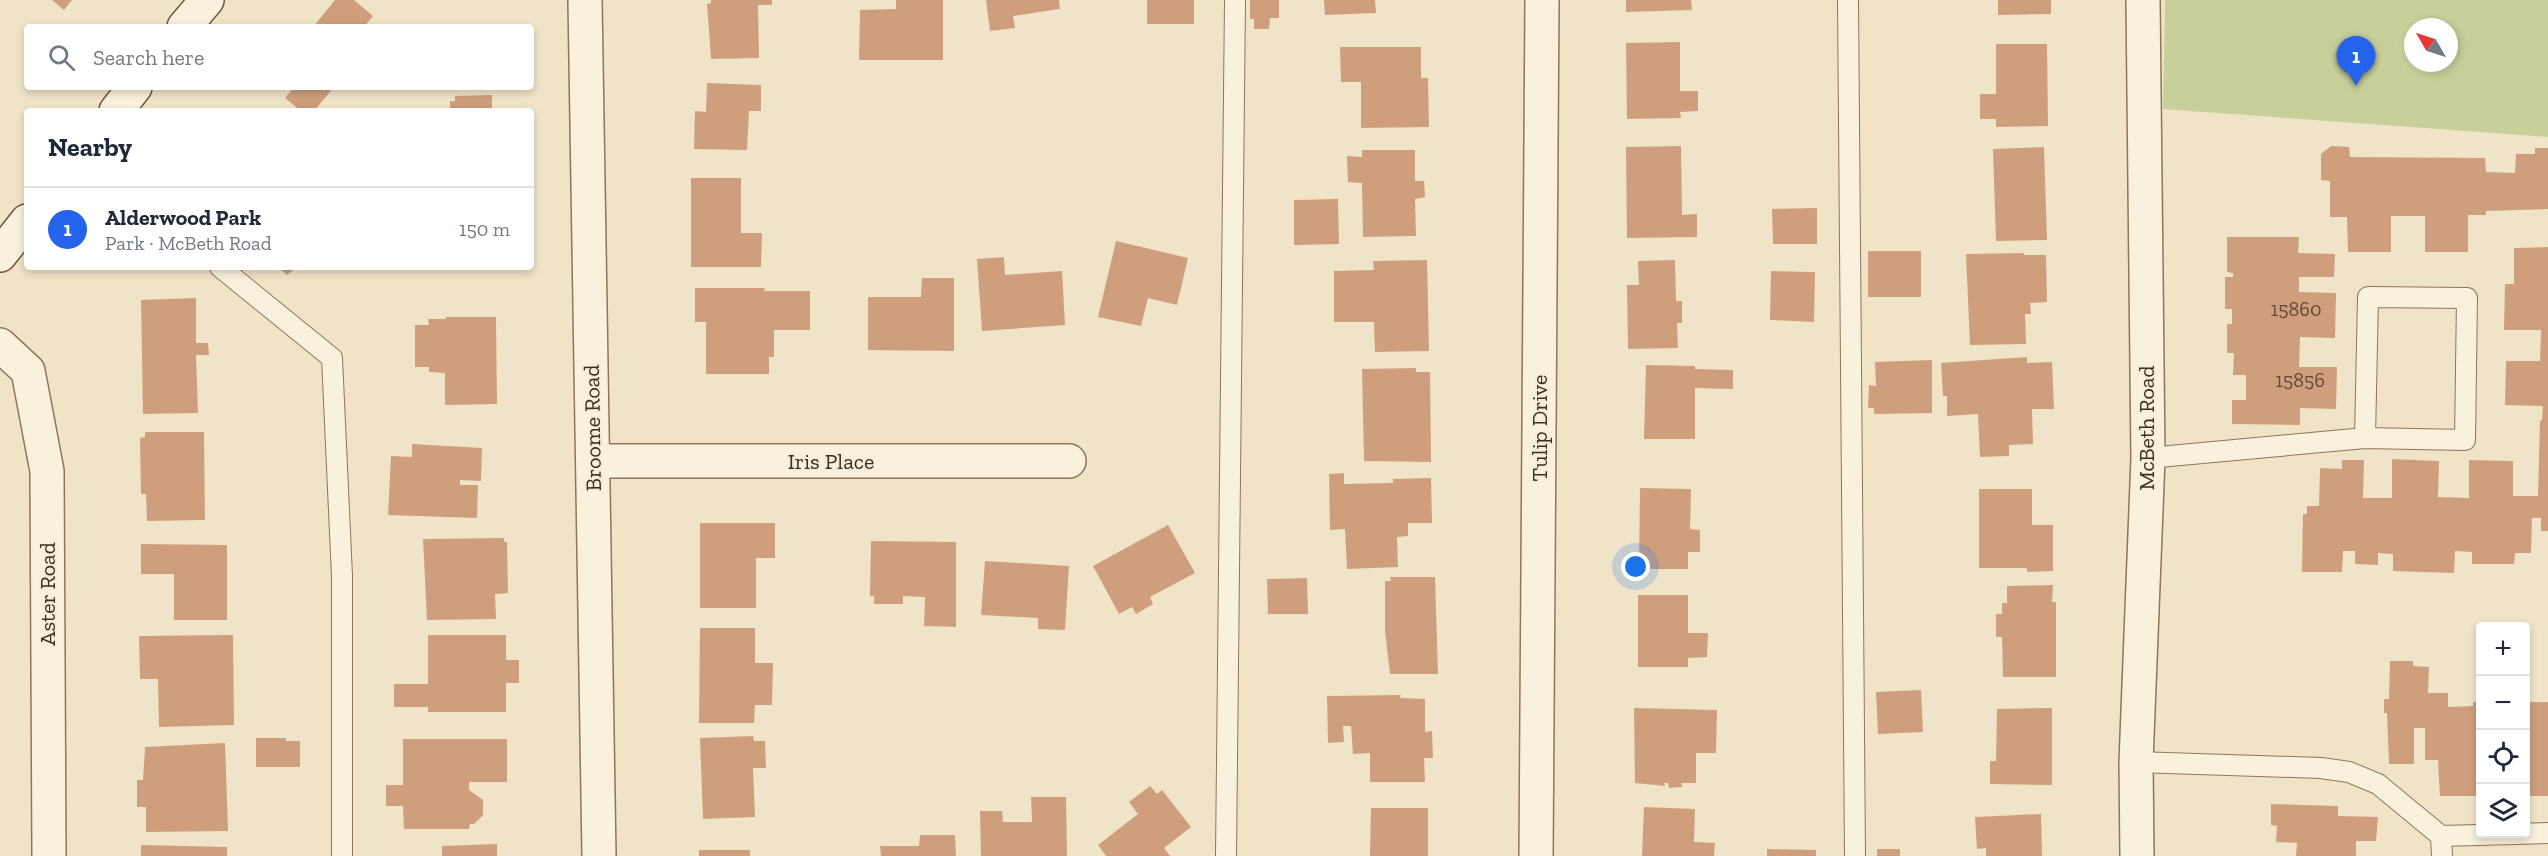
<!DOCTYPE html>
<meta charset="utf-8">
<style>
:root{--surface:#fff;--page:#f2f2f3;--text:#1f2937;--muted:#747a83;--line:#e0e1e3;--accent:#2563eb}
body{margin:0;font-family:"Zilla Slab",serif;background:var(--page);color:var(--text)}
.controls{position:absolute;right:18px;bottom:18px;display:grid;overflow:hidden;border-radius:6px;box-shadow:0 3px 9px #0003}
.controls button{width:54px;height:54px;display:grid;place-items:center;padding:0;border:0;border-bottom:2px solid var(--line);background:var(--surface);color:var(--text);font:30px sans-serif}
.compass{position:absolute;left:2404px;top:18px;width:54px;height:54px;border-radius:50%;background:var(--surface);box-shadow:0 3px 9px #0003;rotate:309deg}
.you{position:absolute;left:1636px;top:567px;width:21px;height:21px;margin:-15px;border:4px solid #fff;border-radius:50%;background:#1a73e8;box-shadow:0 0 0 9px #1a73e833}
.badge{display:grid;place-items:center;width:39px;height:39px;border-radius:50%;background:var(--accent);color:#fff;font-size:20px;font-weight:700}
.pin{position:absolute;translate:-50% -50px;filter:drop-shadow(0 2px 3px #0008)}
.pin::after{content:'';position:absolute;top:32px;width:21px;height:18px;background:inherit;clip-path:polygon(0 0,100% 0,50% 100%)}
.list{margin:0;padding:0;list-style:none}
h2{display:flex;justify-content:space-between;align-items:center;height:78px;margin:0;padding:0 24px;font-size:26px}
h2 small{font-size:20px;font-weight:400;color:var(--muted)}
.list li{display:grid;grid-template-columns:39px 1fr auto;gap:18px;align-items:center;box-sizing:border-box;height:84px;padding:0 24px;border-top:2px solid var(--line)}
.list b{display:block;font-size:22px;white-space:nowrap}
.list p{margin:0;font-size:20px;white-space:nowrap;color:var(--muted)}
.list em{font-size:20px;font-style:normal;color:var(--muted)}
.icon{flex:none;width:33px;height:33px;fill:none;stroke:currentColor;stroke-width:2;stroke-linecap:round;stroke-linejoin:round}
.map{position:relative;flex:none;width:2548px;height:856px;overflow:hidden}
.search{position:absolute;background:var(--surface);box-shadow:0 3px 9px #0003;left:24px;top:24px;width:510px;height:66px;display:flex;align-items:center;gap:15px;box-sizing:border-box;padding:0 21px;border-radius:6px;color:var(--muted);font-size:22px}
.panel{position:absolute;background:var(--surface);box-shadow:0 3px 9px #0003;left:24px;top:108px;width:510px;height:162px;border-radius:6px}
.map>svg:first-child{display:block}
</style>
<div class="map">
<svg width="2548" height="856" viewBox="0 0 2548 856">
<rect width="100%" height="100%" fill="#f0e4c8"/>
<!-- green -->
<path fill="#c9cf9b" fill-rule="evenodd" d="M2165 0H2548V137L2163 109ZM2413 27H2449V63H2413Z"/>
<!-- building -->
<path fill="#cf9f7d" d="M52 0H72L64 10Z
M335 0H354L373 16 364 27H313Z
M711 0H772V5H758L759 58 711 59 707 4 711 3Z
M896 0H943V60H859L860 10 896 9Z
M986 0H1059L1060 9 1013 16 1015 28 990 31Z
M1147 0H1194V24H1147Z
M1250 0H1279V18H1270L1269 29H1254V19H1250Z
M1324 0H1375L1376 13 1325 15Z
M1626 0H1691L1692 10 1626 12Z
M1998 0H2051V14L1998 15Z
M1680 42V91H1698V111L1680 112 1681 118 1627 119 1626 43Z
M1996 44H2047L2048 126 1996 127V119H1980V94H1996Z
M1340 47H1421V78H1428L1429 127 1361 128V82H1341Z
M707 83 761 85V111H749L747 150 694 149 695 111 706 112Z
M294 87H334L314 111H301L285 98Z
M492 95V111H450V101H455V96Z
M1681 146 1682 215 1697 214V237L1627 238 1626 147Z
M2331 146 2349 147 2350 157 2485 158 2486 172 2515 173 2516 154H2535V148H2548V209L2486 211V215H2468V252H2425V216H2391V252H2348L2347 217H2330V181L2321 180V154Z
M2044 147 2047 240 1996 241 1993 149Z
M1362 150H1415V181H1424L1425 197 1415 199 1416 236 1363 237 1362 183 1348 182 1347 156 1362 157Z
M691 178H741V233H762L761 267H691Z
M1338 199 1339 244 1294 245V200Z
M1817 208V244H1773L1772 209Z
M2227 237H2299L2298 253 2335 254 2334 277H2299V292L2336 293 2335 338 2300 337 2299 367H2337L2336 409 2300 408V425L2232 424V400H2246V375H2233L2234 353H2227V324H2232V309H2225V277H2233V273L2227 272Z
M1116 241 1188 258 1177 305 1148 298 1141 326 1098 317Z
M2548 247V531H2541V518H2532L2531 553H2515L2514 564H2472V552L2455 551 2454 573 2393 571V554L2378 553V565L2355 564V551H2343L2342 572H2302L2303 514H2307V506H2319L2320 468 2342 469V460H2364L2363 498H2392V459L2439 461 2438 497 2469 498V460L2513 461V496H2538L2540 421 2542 420 2543 406 2505 405 2506 361H2540L2541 330H2504L2505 284H2514V248Z
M1868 251H1921V297H1868Z
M2024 253V255H2046L2047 302 2030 303 2031 314H2025L2026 344 1970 345 1966 254Z
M1004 257 1005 275 1062 271 1065 325 982 331 977 259Z
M1427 260 1429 351 1375 352 1374 322H1334V271L1374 270 1373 261Z
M1675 260 1676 301H1682V323H1677L1678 348 1628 349 1627 285H1639L1638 261Z
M278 267H297L287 275Z
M1771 271 1815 272 1814 322 1770 320Z
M922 278H954V351L868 350V297H921Z
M695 288H765L764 291H810V330H774V357H769V374H706V322H695Z
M196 298V343H208L209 355H196L198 413 143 414 141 300Z
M446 317H496L497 404 445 405V373L429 372V367H415V325H429L428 319H446Z
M2027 357V363L2052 362 2054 409H2032L2033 444 2009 445V456L1980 457 1978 414 1947 416V396H1943L1941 363Z
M1932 360V413L1874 414V408H1868L1869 385 1876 386 1875 362Z
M1646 365 1695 366V369L1733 370V389L1695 388V439H1644Z
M1416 368V372H1430L1431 462 1364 461 1362 369Z
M145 432H204L205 520 147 521 146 494H141L140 438 145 437Z
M412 444 482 448 481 481 460 480V485H478L477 518 388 515 391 456 412 457Z
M1344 473V484L1393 483V479L1431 478 1432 523H1408V536L1397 537 1398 567 1347 569 1345 529 1330 530 1329 474Z
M1640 488 1691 489 1690 529 1700 530V552H1688V569H1639Z
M1979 489H2032V525H2053V571L2027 572V568H1979Z
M700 523H775V558H756V608H700Z
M1168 525 1195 573 1150 597 1153 604 1136 614 1132 607 1119 614 1093 566Z
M504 538V542H507L508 593 495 594 496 619 427 620 423 539Z
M871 541 956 542V627L924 626 925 597 903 596V604H874V596H870Z
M141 544 227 545V620H174V574H141Z
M985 561 1069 566 1065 630 1038 629V618L981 615Z
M1390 577H1435L1438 674H1390L1385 631V581H1391Z
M1307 578 1308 614H1268L1267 579Z
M2053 585 2052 602H2056V677H2003L2002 637H1996V614H2002V603H2007V586Z
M1638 595H1688V633H1708L1707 657 1688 658V667H1638Z
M700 628H755V663H773L772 705H755L754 723H699Z
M233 635 234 725 159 727 158 679H140L139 636Z
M428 635H506V660H519V683H506V712H428V707H394V684H428Z
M2390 661H2413V666L2429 667 2428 693H2448V707L2473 706V702H2480V796H2440L2438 760H2425V728H2414V764H2389L2387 713H2384V699H2389Z
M1921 690 1923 732 1878 734 1876 692Z
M1401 695 1400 698 1425 699V732L1432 731 1433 758H1424L1425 782H1370V753L1353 754 1351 726H1343L1344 742 1328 743 1327 696Z
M2526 702H2548V796H2526Z
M1634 708 1717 710 1716 753H1696V783H1681L1682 787 1669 788 1668 783H1664L1665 786 1635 783Z
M2052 708V785L1990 784V761H1996L1997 709Z
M753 736 754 741H765L766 768H753L755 817 703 819 700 738Z
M256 738H286V741H300V767H256Z
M403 739H507V782H469V790L483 800V815L474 824H470L469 829H404L403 806H386V785H403Z
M225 743 228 831 146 832V807H137V780H143L145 747Z
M1150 786 1157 794 1162 790 1191 827 1164 848 1170 856H1106L1098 845 1138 814 1129 802Z
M1031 797H1066L1067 856H981L980 811H1002L1003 822H1032Z
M2271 804 2338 806V816L2378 817 2376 841H2356V856H2296L2297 843 2276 842 2277 826 2271 825Z
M1644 807 1695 809 1694 842 1715 843 1714 856H1642Z
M1371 808H1428V856H1370Z
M2041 814 2042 856H1986V848L1977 849 1975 817Z
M920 835H955L956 856H881L880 846H919Z
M497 844V856H442V846Z
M141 845 227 847V856H141Z
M1767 849 1816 850V856H1767Z
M1877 849H1900V856H1877Z
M699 850H750V856H699Z"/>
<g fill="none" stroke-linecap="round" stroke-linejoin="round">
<!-- lane casing -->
<g stroke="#8d765c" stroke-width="22">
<path id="lane" d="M1848 0 1855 856
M220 267 332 358 342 576V856
M2368 297 2467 298 2465 440 2365 438Z
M2148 458 2365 438
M2136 762 2321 768 2349 772 2378 784 2441 836 2548 833
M2441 836 2442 856
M1226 856 1235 0"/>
</g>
<!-- street casing -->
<g stroke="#8d765c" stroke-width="36">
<path id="street" d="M585 0 599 856
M0 345 28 371 47 471 49 856
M593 461H1069
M1536 856 1542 0
M2137 856 2136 762 2148 458 2143 0"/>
</g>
<!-- secondary casing -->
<g stroke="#6f573f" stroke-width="36">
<path id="secondary" d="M184 27 207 0
M116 111 135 87
M0 255 27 221"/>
</g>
<!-- lane -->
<use href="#lane" stroke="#faf1dc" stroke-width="20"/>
<!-- street -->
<use href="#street" stroke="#faf1dc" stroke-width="33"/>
<!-- secondary -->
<use href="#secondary" stroke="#faf1dc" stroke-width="33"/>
</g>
<g text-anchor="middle" stroke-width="4.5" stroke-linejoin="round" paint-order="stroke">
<!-- number labels -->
<g font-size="20" fill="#624a37">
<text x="2296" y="316">15860</text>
<text x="2300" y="387">15856</text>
</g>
<!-- street labels -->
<g font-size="22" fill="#3d2e20" stroke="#f7eed8">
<text transform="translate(592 428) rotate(-91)" y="8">Broome Road</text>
<text transform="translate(1539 428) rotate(-90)" y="8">Tulip Drive</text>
<text transform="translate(2146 428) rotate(-90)" y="8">McBeth Road</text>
<text x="831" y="469">Iris Place</text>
<text transform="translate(47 594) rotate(-90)" y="8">Aster Road</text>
</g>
</g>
</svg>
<div class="controls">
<button>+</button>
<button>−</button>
<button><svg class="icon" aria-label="locate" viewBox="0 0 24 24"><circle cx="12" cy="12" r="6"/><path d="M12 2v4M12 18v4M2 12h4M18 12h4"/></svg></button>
<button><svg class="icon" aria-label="layers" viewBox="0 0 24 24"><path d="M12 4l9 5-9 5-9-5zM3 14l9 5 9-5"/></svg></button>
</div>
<svg class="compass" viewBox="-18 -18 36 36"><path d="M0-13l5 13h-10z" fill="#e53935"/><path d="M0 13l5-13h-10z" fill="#747a83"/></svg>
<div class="you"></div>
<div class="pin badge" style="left:2356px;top:86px">1</div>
<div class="search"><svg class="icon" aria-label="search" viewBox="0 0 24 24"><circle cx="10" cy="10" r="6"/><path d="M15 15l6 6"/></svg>Search here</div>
<section class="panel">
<h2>Nearby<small></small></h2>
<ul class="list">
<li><span class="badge">1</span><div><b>Alderwood Park</b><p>Park · McBeth Road</p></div><em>150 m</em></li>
</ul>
</section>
</div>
